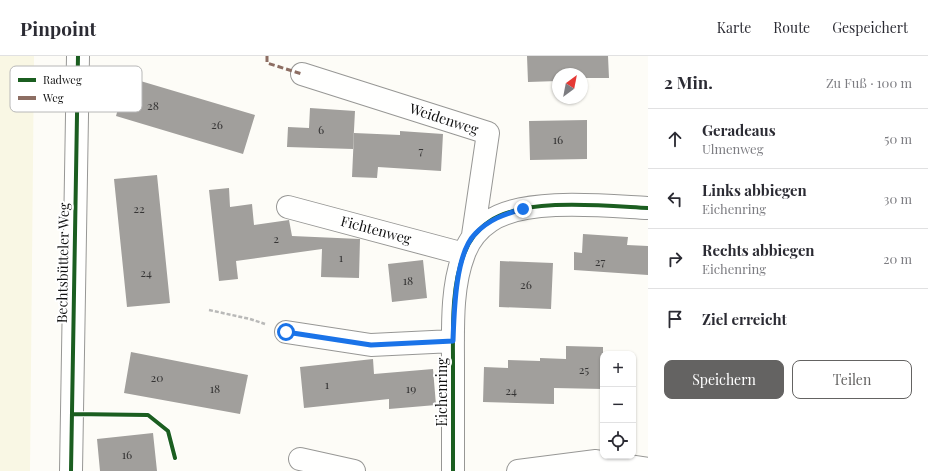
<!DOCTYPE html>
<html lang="de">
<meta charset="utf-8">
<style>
:root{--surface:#fff;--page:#f7f7f7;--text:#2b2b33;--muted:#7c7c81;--line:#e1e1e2;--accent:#646362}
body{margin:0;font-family:"Playfair Display",serif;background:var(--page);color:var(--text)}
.controls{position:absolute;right:12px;bottom:12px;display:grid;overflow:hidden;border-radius:8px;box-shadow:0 1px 3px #0004}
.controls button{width:36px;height:36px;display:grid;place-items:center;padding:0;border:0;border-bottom:1px solid var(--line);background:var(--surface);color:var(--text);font:20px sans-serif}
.compass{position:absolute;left:552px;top:12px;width:36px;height:36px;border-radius:50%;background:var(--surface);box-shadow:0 1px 3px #0004;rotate:32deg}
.stop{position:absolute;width:12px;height:12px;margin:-9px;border:3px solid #1a73e8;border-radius:50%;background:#fff}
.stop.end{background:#1a73e8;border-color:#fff;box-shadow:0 1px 4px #0008}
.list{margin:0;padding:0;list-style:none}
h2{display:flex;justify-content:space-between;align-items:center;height:52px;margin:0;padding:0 16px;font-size:17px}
h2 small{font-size:13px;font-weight:400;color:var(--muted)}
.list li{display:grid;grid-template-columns:26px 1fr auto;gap:12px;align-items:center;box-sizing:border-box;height:60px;padding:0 16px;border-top:1px solid var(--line)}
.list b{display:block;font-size:15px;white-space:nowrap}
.list p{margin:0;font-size:13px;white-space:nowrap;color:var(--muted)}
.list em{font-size:13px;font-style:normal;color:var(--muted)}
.actions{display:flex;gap:8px;padding:12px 16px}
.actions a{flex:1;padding:9px 0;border:1px solid var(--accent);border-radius:8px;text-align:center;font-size:14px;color:var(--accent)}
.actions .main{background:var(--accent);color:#fff}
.icon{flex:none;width:22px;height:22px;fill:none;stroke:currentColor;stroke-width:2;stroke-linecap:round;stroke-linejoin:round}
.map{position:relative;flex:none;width:648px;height:415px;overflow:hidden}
header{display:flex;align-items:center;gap:24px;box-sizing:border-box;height:56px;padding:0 20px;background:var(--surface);border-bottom:1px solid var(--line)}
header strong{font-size:19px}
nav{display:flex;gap:22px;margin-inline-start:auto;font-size:14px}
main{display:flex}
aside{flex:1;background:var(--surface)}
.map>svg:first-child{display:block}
</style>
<header>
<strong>Pinpoint</strong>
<nav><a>Karte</a><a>Route</a><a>Gespeichert</a></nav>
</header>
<main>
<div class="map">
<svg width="648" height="415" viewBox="0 0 648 415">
<rect width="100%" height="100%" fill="#fdfcf7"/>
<!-- farmland -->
<path fill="#f9f7e4" d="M0 0H34L30 415H0Z"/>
<!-- building -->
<path fill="#a19f9c" d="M527 0H608L609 22H582V18H558V25L528 26Z
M127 21 255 59 243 98 116 60Z
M310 52 355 55 353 93 287 91 288 71 309 72Z
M587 64V103L530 104 529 65Z
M400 75 443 78 441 115 378 111 377 122 352 121 354 77 400 79Z
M157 119 170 247 127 251 114 123Z
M229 132 230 151 252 148 254 169 289 164 292 180 360 183 359 222 321 221 322 193 236 205 238 223 219 225 209 134Z
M583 178 628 181 627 189 648 190V219L574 214V196L582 197Z
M423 204 427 242 392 246 388 208Z
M500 205 553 207 551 253 499 251Z
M566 290 603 291V333L554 332V348L483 346 484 311 508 312V304L540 305V302L566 303Z
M131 296 248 319 240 358 124 337Z
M373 303 374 318 433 313 436 349 389 353V343L304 352 300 311Z
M153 377 157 415H100L97 383Z"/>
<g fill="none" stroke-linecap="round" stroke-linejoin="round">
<!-- minor casing -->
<g stroke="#979795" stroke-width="24">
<path id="minor" d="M302 18 488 77 473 179
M288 151 464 198
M286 276 371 289 453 285
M300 403 354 415
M71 415 78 0
M453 415C453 380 453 344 453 309 453 273 451 231 464 198 469 184 478 173 490 165 525 141 607 150 648 152
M518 415 596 405 648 413"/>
</g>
<!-- path -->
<path stroke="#b9b9b8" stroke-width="2.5" stroke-dasharray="4 2" stroke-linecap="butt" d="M209 254 250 263 265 268"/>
<!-- minor -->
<use href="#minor" stroke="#fffffe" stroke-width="22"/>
<!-- quiet -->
<path stroke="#8d6e63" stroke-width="3" stroke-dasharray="6 3" stroke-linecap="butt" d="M267 0V7L302 18"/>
<!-- cycleway casing -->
<g stroke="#fff" stroke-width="6">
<path id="cycleway" d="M72 358 148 359 168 375 175 402
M71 415 78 0
M453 415C453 380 453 344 453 309 453 273 451 231 464 198 469 184 478 173 490 165 525 141 607 150 648 152"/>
</g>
<!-- cycleway -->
<use href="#cycleway" stroke="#1b5e20" stroke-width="4"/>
</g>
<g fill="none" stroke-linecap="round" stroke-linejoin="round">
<!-- route -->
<path stroke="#1a73e8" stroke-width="5" d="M286 276 371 289 453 285C454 258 455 198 475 178 488 164 504 158 523 153"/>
</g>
<g text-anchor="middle" stroke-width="4" stroke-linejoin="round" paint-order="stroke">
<!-- number labels -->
<g font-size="12" fill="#353434">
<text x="153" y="54">28</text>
<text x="217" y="73">26</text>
<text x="321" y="78">6</text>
<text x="558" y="88">16</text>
<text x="421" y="99">7</text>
<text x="139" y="157">22</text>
<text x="276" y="187">2</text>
<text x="341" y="206">1</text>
<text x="600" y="210">27</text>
<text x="146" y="221">24</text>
<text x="408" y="229">18</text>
<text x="526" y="233">26</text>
<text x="584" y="318">25</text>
<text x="157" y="326">20</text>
<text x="327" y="333">1</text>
<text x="215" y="337">18</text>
<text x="411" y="337">19</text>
<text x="511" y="339">24</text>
<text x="127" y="403">16</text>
</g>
<!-- street labels -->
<g font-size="14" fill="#111" stroke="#fff">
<text transform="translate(444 63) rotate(18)" y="5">Weidenweg</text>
<text transform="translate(376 174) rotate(15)" y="5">Fichtenweg</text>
<text transform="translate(63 207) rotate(-89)" y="5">Bechtsbütteler Weg</text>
<text transform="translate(442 336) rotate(-90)" y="5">Eichenring</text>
</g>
</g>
<!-- legend -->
<rect x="10" y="10" width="132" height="46" rx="6" fill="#fff" stroke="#b8b8b8" stroke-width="1"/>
<rect x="18" y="22" width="18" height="4" fill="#1b5e20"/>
<rect x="18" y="40" width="18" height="4" fill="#8d6e63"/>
<g font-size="11" fill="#111">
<text x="43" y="28">Radweg</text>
<text x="43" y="46">Weg</text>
</g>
</svg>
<div class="controls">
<button>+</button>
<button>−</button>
<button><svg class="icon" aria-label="locate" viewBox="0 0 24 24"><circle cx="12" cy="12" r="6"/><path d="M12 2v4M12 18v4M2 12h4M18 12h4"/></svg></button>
</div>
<svg class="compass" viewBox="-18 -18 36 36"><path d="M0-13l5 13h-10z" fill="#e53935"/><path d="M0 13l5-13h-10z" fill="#7c7c81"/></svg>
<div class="stop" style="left:286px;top:276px"></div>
<div class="stop end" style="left:523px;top:153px"></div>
</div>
<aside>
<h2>2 Min.<small>Zu Fuß · 100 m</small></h2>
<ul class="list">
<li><svg class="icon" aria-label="ahead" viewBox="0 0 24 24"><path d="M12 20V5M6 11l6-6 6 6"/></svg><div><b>Geradeaus</b><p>Ulmenweg</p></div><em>50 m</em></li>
<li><svg class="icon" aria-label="left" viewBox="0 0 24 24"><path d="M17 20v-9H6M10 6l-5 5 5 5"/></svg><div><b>Links abbiegen</b><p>Eichenring</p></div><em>30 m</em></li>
<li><svg class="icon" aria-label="right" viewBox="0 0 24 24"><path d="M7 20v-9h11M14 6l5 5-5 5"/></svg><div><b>Rechts abbiegen</b><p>Eichenring</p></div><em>20 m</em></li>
<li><svg class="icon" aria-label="arrive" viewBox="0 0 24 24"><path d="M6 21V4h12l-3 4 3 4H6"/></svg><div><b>Ziel erreicht</b></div></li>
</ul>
<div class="actions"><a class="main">Speichern</a><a>Teilen</a></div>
</aside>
</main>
